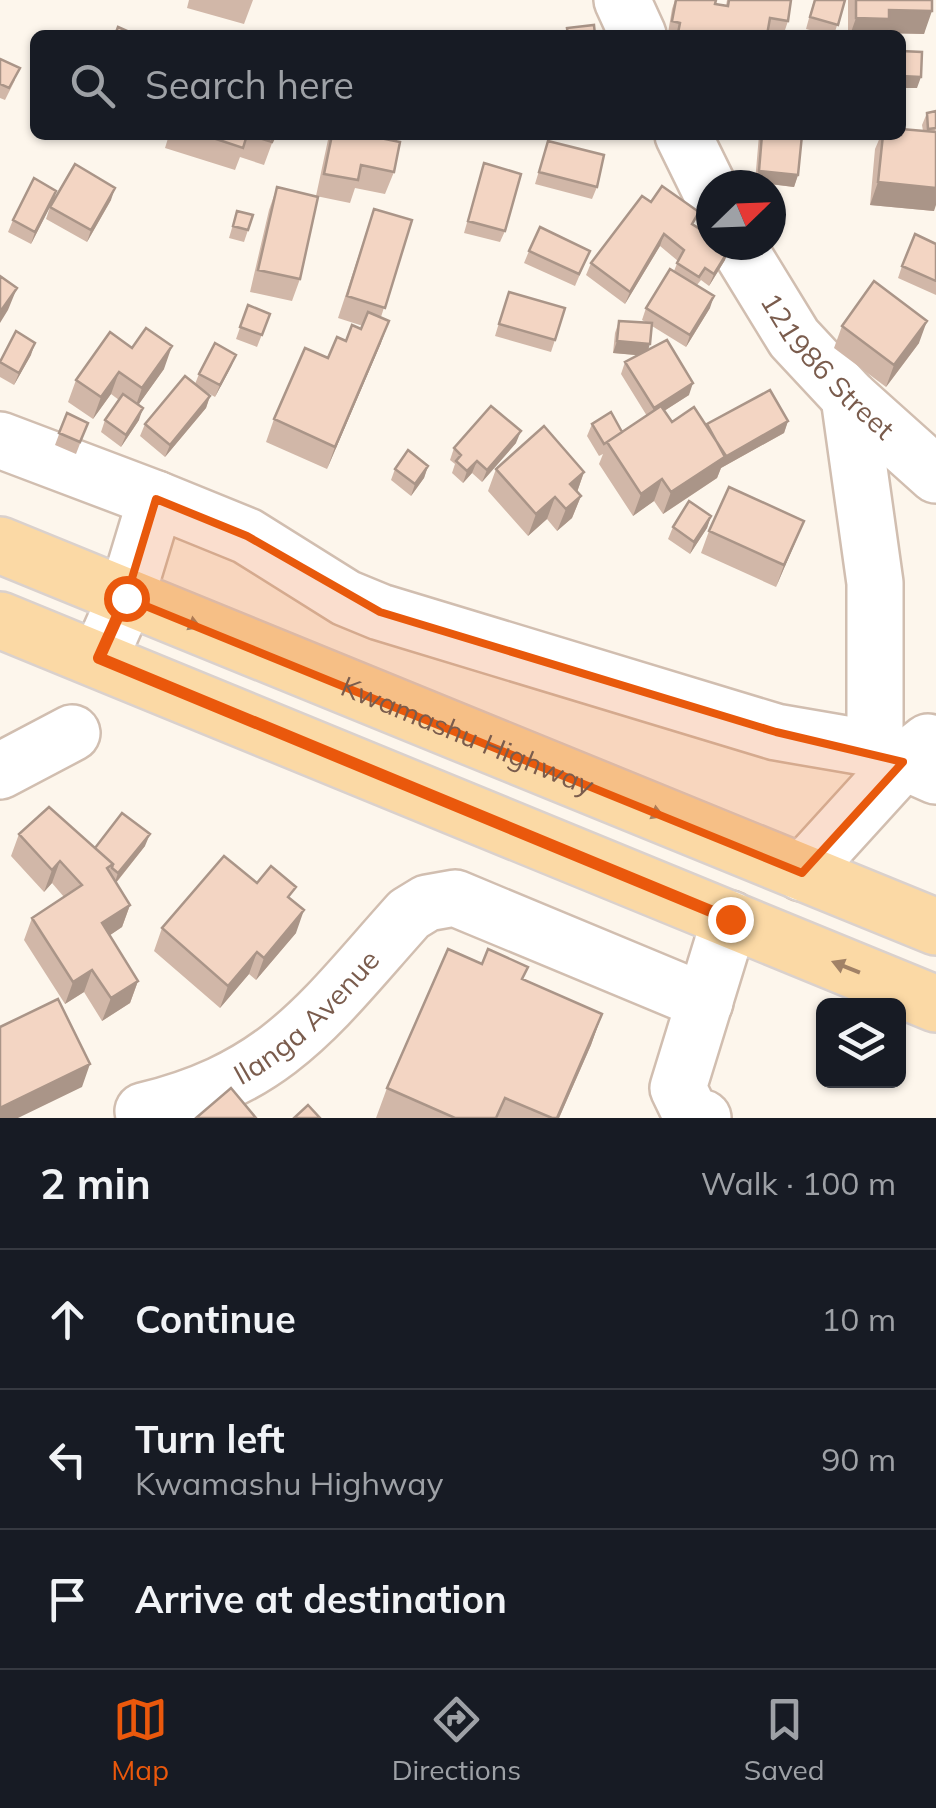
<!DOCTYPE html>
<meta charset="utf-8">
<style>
:root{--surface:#171b24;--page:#20242c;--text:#f1f3f6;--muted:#9ea1a6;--line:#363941;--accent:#ea580c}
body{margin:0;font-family:Mulish,sans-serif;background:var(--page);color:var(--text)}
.controls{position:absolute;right:30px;bottom:30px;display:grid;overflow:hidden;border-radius:15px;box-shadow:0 2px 8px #0004}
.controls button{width:90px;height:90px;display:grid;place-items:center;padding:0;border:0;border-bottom:2px solid var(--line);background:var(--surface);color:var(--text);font:50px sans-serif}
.compass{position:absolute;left:696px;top:170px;width:90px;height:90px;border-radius:50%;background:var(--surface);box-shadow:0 2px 8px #0004;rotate:67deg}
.stop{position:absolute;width:30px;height:30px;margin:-22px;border:8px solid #ea580c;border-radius:50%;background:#fff}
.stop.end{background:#ea580c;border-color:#fff;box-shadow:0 2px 10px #0008}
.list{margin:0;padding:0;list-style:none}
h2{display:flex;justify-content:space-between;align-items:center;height:130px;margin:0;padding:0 40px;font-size:42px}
h2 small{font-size:32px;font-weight:400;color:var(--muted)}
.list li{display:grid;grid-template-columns:65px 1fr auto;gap:30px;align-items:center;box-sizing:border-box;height:140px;padding:0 40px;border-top:2px solid var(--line)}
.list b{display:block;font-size:38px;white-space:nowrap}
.list p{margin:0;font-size:32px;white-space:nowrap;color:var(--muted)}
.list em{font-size:32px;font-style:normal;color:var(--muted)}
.icon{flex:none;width:55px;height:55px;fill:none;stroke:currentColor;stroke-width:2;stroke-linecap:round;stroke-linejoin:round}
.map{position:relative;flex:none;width:936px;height:1118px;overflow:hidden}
.search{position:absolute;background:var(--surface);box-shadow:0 2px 8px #0004;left:30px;right:30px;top:30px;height:110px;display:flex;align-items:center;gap:25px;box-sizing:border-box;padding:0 35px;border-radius:15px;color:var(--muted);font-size:38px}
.sheet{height:550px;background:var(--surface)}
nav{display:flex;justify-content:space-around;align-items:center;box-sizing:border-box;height:140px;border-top:2px solid var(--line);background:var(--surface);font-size:28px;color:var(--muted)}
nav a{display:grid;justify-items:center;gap:5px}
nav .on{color:var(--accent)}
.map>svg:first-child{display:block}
</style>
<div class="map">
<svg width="936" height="1118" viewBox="0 0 936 1118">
<rect width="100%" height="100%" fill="#fdf6ec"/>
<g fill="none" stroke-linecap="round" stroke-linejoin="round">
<!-- minor casing -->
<g stroke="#d1beb0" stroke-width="60">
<g id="minor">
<path d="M622 0 638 35"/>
<path d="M683 135 711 192"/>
<path id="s1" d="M737 245 794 338 849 397 936 475"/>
<path d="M849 397 875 583V749"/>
<path d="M0 440 156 499"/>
<path d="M99 659 126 598 156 499 247 536 346 598 380 612 776 732 875 749 936 776"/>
<path d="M0 771 72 733"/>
<path d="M802 873 903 762 928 742"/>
<path id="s2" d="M143 1111C279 1078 320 1013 409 914L427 903 455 898 705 1002"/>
<path d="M703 1118 691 1115 678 1088 730 919"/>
</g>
</g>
<!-- major casing -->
<g stroke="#dad1cd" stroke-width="60">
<g id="major">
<path id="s3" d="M0 545 936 927"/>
<path d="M0 620 936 1004"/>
</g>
</g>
<!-- minor -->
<use href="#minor" stroke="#fff" stroke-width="55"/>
<!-- major -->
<use href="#major" stroke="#fbd9a5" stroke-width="55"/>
</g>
<!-- wall -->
<path fill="#d1b7a8" d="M189 0H253L244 24 187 8Z
M675 0 726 6 727 0H791L788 21 784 33 768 30 767 35H676L668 33 672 9Z
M814 0H845L834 35H828L806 29Z
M848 0H932L924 34 884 33 883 35H848Z
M0 59 15 80 5 100 0 98Z
M936 111 934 211 870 205 875 149 881 135H901L923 131 922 125 927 113Z
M169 135H275L264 165 240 157 235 170 165 148Z
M329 135H370L394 172 385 194 355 188 350 203 316 196Z
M759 135H802L798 175 794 187 755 182Z
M548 141 597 187 592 199 535 184Z
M484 163 505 231 500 242 464 233Z
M277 187 300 279 292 301 250 292 269 210Z
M56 191 52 203 31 244 8 232 13 220Z
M642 196 694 225 725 260 709 286 701 280 697 285 710 308 686 347 652 326 648 350 689 395 664 411 672 422 706 426 788 421 784 433 721 468 717 478 663 514 654 501 633 516 599 464 603 454 599 456 587 436 592 424 622 432 647 416 621 374 625 362 637 355 613 353 615 333 619 321 647 323 642 320 646 308 674 271 678 261 660 246 625 304 586 275 591 263Z
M111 200 87 242 46 219 50 207Z
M374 209 412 220 381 317V343L327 469 266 442 274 419 328 358 361 329 363 326 338 318Z
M237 211 253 215 244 242 229 238Z
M936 244V295L898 278 902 266Z
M529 251H590L575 286 524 263Z
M505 303 555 340 551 352 495 336Z
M248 305 270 314 257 347 236 339Z
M842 326 919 343 886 387 834 348Z
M110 332 164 369 138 405 139 420 121 447 101 432 105 420 119 400 111 394 93 419 68 402 76 380Z
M31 355 14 385 0 377V361Z
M236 355 215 397 203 390 210 396 206 408 165 457 140 436 145 424 195 384 199 374Z
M67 413 88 423 76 454 55 445Z
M516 443 482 482 472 473 463 483 452 473 455 464 450 460 454 448Z
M428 466 424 478 411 496 391 480 395 469Z
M496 469 584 472 577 492 581 496 572 518 557 531 547 519 528 536 488 491Z
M711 516 707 528 690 554 668 539 673 527Z
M804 521 776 587 701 553 709 531Z
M19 834 95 848 145 846 116 883 130 905 122 927 110 935 138 981 130 1003 102 1021 84 992 65 1004 24 940 32 918 64 897 52 883 44 892 11 856Z
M257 883 291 900 296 933 256 980 249 974 220 1008 154 951 162 928Z
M482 964 524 979 602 1014 591 1045 559 1118H376L387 1088Z"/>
<!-- shaded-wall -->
<path fill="#aa9588" d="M889 10 932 11 924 34 884 33 883 35H850L856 18Z
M901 76 921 77 917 88H901Z
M759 171 798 175 794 187 755 182Z
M878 182 936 188V205L934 211 870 205Z
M115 188 111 200 87 242 91 230Z
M56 191 52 203 31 244 35 232Z
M664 234 660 246 625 304 630 292Z
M730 248 725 260 709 286 714 274Z
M17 288 8 310 0 323V312Z
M714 296 710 308 686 347 690 335Z
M389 321 381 343 327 469 335 447Z
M927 321 919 343 886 387 894 365Z
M617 341 650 344 646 356 613 353Z
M35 343 31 355 14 385 19 373Z
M172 346 164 369 134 411 142 388Z
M236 355 231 367 215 397 220 385Z
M119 372 111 394 93 419 101 397Z
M693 383 689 395 650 420 654 408Z
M210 396 206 408 165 457 170 445Z
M143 408 139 420 121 447 126 435Z
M788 421 784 433 721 468 717 478 663 514 671 492 726 456Z
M521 431 516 443 482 482 487 470Z
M477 461 472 473 463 483 467 471Z
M428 466 424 478 411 496 415 484Z
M584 472 576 495 562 507 570 484Z
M662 479 654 501 633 516 641 494Z
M581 496 572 518 557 531 566 509Z
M555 497 547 519 528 536 536 514Z
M711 516 707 528 690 554 694 542Z
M804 521 795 543 776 587 784 565Z
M150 834 145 846 114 885 118 873Z
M60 861 52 883 44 892 52 870Z
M130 905 122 927 94 946 102 923Z
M304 910 296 933 256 980 264 958Z
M257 952 249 974 220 1008 228 986Z
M92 970 84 992 65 1004 73 982Z
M138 981 130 1003 102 1021 111 998Z
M602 1014 591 1045 559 1118H557Z
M90 1064 82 1087 18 1118H0V1108Z"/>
<!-- building -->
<path fill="#f3d5c3" stroke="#aa9588" stroke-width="2.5" d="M676 0H716L715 4 728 6 729 0H791L788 21 770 18 767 35H694L678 33 680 23 672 21Z
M815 0H845L838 25 810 17Z
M856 0H932V11L889 10V19L856 18Z
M594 25 595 35H568L567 28Z
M118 27 136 35H115Z
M901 51 922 52 921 77 901 76Z
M0 59 20 68 9 88 0 84Z
M936 111V128L928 129 927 113Z
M901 129 936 132V188L878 182 883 135H901Z
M204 135H247L243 148Z
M249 135H275L272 142Z
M332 135H370V136L400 142 394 172 361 165 358 180 324 174Z
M762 135H802L798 175 759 171Z
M548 141 604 155 597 187 539 172Z
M484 163 521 174 505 231 468 221Z
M75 164 115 188 91 230 50 207Z
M34 178 56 191 35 232 13 220Z
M662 186 699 212 692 224 711 236V245H725L730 248 714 274 705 268 699 277 677 263 684 250 664 234 630 292 591 263 642 196 651 202Z
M277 187 318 197 300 279 258 270Z
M374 209 412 220 385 308 347 296Z
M237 211 253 215 248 230 233 226Z
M540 227 590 251 579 274 529 251Z
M915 234 936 244V281L902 266Z
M670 269 714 296 690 335 646 308Z
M0 276 17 288 0 312Z
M874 281 927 321 894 365 842 326Z
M509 292 565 308 555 340 499 324Z
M248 305 270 314 262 335 240 327Z
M368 312 389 321 335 447 274 419 305 348 328 358 337 337 346 341 352 325 361 329Z
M619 321 652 323 650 344 617 341Z
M146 328 172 346 142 388 119 372 101 397 76 380 110 332 132 348Z
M16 331 35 343 19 373 0 362Z
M667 340 693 383 654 408 625 362Z
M215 343 236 355 220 385 199 374Z
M185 376 210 396 170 445 145 424Z
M770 390 788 421 725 457 707 424Z
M123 394 143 408 126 435 105 420Z
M491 406 521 431 487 470 477 461 467 471 456 461 461 455 454 448Z
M661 406 672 422 694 407 726 456 671 492 662 479 641 494 607 442Z
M611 412 622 432 604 444 592 424Z
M67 413 88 423 80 442 59 433Z
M544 426 584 472 570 484 581 496 566 509 555 497 536 514 496 469Z
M408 450 428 466 415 484 395 469Z
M729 487 804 521 784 565 709 531Z
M689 501 711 516 694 542 673 527Z
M49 807 113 864 107 868 130 905 102 923 138 981 111 998 92 970 73 982 32 918 82 885 60 861 52 870 19 834Z
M122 813 150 834 118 873 112 868 113 864 95 848Z
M224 856 257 883 271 866 296 887 288 897 304 910 264 958 257 952 228 986 162 928Z
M448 949 482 964 488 949 528 967 522 979 602 1014 557 1118H552L505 1098 496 1118H455L387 1088Z
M58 999 90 1064 0 1108V1027Z
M231 1088 256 1118H196Z
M308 1105 320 1118H294Z"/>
<!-- one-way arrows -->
<defs><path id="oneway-solid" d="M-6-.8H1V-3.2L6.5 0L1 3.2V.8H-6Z" transform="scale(2.5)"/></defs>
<g fill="#a18267">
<use href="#oneway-solid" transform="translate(187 622) rotate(22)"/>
<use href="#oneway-solid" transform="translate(650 811) rotate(22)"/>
<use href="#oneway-solid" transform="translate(846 967) rotate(-158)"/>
</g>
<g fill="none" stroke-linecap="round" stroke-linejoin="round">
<!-- route -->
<path stroke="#ea580c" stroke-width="12" d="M126 598 99 658 730 919"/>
</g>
<!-- marked area -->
<path fill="#e8590c" fill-opacity="0.2" stroke="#e8590c" stroke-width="8" stroke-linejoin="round" d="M156 499 247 536 380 612 776 732 903 762 802 873 126 598Z"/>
<g text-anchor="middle" stroke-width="8" stroke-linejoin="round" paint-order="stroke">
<!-- street labels -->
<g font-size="28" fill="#7a5c4d" stroke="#fffaf3">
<text dy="10" stroke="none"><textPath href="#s1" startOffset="152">121986 Street</textPath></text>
<text dy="10" stroke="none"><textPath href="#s3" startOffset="505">Kwamashu Highway</textPath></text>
<text dy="10" stroke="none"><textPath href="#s2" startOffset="192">Ilanga Avenue</textPath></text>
</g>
</g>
</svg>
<div class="controls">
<button><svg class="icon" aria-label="layers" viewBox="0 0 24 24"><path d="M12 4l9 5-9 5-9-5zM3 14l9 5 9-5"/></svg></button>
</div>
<svg class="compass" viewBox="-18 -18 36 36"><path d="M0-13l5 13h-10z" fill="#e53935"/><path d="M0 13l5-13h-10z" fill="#9ea1a6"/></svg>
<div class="stop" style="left:126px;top:598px"></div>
<div class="stop end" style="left:730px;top:919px"></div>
<div class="search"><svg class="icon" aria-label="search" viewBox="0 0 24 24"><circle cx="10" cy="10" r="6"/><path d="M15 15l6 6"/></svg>Search here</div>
</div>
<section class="sheet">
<h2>2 min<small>Walk · 100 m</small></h2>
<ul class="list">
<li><svg class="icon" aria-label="ahead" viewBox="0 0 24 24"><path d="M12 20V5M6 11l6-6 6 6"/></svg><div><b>Continue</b></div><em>10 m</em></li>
<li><svg class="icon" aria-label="left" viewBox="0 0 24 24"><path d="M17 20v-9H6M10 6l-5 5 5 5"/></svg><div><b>Turn left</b><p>Kwamashu Highway</p></div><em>90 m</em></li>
<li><svg class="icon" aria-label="arrive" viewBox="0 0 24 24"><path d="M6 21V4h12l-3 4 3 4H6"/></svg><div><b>Arrive at destination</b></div></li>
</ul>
</section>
<nav>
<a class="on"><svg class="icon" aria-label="map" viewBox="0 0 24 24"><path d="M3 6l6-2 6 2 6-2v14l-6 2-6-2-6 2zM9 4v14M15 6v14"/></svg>Map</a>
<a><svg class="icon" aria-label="directions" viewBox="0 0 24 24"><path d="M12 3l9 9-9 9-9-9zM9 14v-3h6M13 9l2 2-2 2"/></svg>Directions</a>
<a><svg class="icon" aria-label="saved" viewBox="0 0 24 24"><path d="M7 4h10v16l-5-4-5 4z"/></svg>Saved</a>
</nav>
